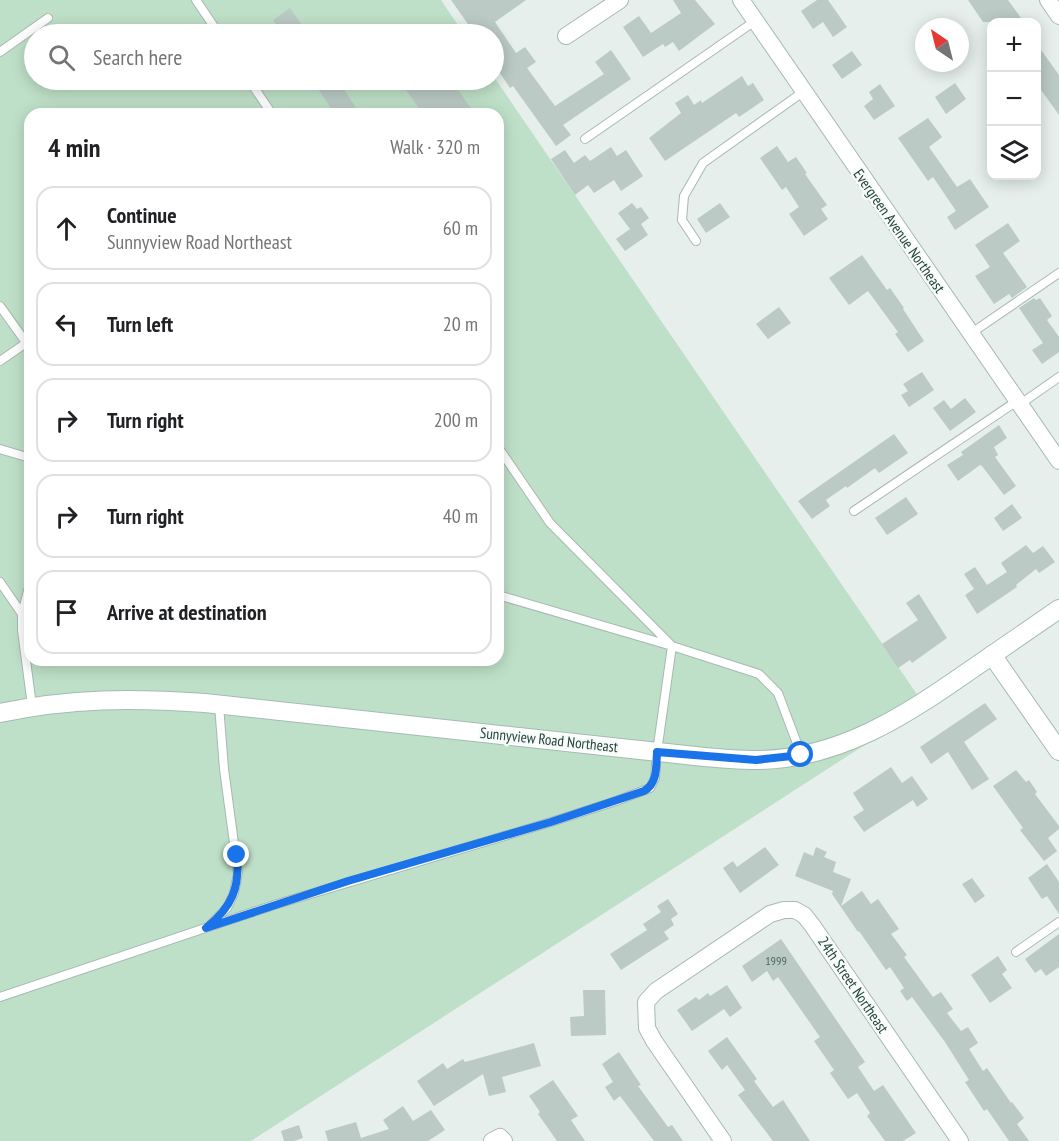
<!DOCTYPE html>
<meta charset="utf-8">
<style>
:root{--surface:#fff;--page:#f2f2f2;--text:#202124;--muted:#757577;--line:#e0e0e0}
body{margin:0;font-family:"PT Sans Narrow",sans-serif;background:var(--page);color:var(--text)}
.controls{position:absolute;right:18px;top:18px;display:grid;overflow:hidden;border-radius:12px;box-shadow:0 3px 15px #0003}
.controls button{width:54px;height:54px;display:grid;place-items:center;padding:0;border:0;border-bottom:2px solid var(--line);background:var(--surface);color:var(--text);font:30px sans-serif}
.compass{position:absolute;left:915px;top:18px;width:54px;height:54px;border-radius:50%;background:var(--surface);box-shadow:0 3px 15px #0003;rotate:325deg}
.stop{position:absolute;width:18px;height:18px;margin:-14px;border:4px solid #1a73e8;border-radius:50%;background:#fff}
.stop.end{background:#1a73e8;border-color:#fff;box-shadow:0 2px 6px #0008}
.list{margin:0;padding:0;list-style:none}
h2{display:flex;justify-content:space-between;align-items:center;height:78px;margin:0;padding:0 24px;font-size:26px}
h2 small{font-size:20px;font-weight:400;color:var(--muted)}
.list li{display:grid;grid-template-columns:39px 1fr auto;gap:18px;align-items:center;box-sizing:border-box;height:84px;margin:0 12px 12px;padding:0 12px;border:2px solid var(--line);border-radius:18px}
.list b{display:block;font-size:22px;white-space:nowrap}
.list p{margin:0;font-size:20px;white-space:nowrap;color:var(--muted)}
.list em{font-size:20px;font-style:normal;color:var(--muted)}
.icon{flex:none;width:33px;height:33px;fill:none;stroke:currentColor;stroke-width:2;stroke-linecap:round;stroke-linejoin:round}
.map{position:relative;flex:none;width:1059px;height:1141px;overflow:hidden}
.search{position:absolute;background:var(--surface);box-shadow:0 3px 15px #0003;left:24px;top:24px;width:480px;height:66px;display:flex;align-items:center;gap:15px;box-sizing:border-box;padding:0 21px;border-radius:33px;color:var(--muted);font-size:22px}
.panel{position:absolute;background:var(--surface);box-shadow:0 3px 15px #0003;left:24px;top:108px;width:480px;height:558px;border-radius:18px}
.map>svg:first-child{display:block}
</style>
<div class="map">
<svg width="1059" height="1141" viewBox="0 0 1059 1141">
<rect width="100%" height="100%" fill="#e6efeb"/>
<!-- green -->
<path fill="#bfe0c8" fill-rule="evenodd" d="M0 0H441L464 34H34V80H494V77L925 706 251 1141H0ZM30 114H498V660H30Z"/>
<!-- building -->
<path fill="#bbcac4" d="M451 0H526L495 22 516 53 525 47 536 62 527 68 555 106 604 74 595 62 611 50 631 79 563 125 571 135 556 146 513 86 510 88 494 64V34H475Z
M673 0H695L715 24 679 51 673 42 665 47 663 44 643 57 623 27 639 16 651 33 681 13Z
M817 0H828L847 27 833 37 823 22 813 29 801 11Z
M968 0H1008L1024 22H983Z
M290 8 308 34H282L273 20Z
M1036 43 1059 75V115L1036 83Z
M852 51 862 65 842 79 832 65Z
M742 76 748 86 753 83 764 100 739 117 736 113 665 161 649 138 681 113 675 103 688 95 694 105 701 100 702 103Z
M312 80H338L360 114H335Z
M399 80H451L475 114H423Z
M955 83 966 99 946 114 935 97Z
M880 84 895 106 874 120 864 106 873 99 869 92Z
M928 118 942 137 929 147 957 187 970 179 989 207 955 230 947 217 956 211 933 177 928 181 898 138Z
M777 146 788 162 796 157 807 173 805 174 827 205 821 209 828 219 804 236 789 214 799 207 786 187 782 190 760 158Z
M611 147 617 156 626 150 643 176 621 191 614 180 594 193 588 185 575 195 551 159 565 150 574 163 585 155 590 161Z
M632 203 637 209 641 207 649 218 641 224 648 235 625 251 616 239 630 229 618 213Z
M720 203 730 217 706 233 697 219Z
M1008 223 1020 241 1003 253 1027 287 1012 298 1009 294 994 304 975 276 990 267 975 245Z
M862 255 887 290 890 288 904 308 903 309 924 341 908 352 895 334 898 332 868 291 849 305 829 278Z
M1034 298 1036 300 1040 298 1052 316 1047 320 1059 337V352L1042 364 1032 350 1043 343 1019 308Z
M779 307 791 323 768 339 756 324Z
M922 372 934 390 909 407 901 395 908 391 903 384Z
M965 398 976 412 950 431 933 408 944 400 951 409Z
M999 425 1007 438 994 447 998 455 995 457 1016 486 1004 495 982 466 980 465 958 481 947 465 963 455 961 452Z
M894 434 908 453 879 473 875 468 847 488 846 486 826 500 830 506 812 519 798 501Z
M906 497 918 514 887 535 875 518Z
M1012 504 1022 518 1003 531 994 518Z
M1026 545 1033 553 1043 546 1055 562 1039 573 1036 569 1016 585 1017 587 977 614 965 595 974 589 964 574 975 567 987 585 1007 572 1001 563Z
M919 594 947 638 912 663 910 660 898 668 882 644 918 620 906 603Z
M985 703 997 719 964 742 989 779 972 790 948 752 931 764 920 747Z
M891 767 902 783 912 776 928 799 917 807 913 800 864 832 853 817 864 810 853 793Z
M1016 770 1026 782 1029 780 1037 792 1035 794 1059 826V829L1048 838 1057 851 1044 861 1020 830 1023 828 993 786Z
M765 847 779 865 740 893 723 868 733 861 737 867Z
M816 847 827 852 824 857 836 862 833 872 851 879 841 906 862 891 871 904 878 899 899 929 891 934 907 955 904 957 933 997 941 992 953 1009 947 1013 961 1031 968 1027 978 1043 969 1049 983 1071 987 1068 1011 1103 1012 1102 1024 1118 1017 1124 1029 1141H1009L987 1109 984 1111 965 1082 969 1080 945 1042 912 997 907 1001 900 991 904 988 890 967 886 970 859 931 858 932 832 894 833 891 795 876 804 852 813 856Z
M1047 864 1059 882V914L1047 896 1042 899 1028 878Z
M972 878 985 896 975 903 962 884Z
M668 899 678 914 671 919 674 925 664 932 669 939 621 970 610 954 647 930 643 924 661 912 657 906Z
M1059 934V967L1046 976 1041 969 1035 973 1025 959Z
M781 939 865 1062 858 1067 874 1091 883 1085 916 1133 903 1141H885L867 1116 870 1113 857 1093 848 1099 830 1073 834 1070 814 1041 820 1037 778 977 773 981 767 971 752 982 742 966Z
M998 956 1007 970 1002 974 1012 988 990 1003 971 975Z
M727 985 742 1008 730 1017 724 1009 692 1031 677 1010 696 997 699 1000 708 993 710 996Z
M583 990H605L606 1035 571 1036 570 1017 584 1016Z
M727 1037 757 1079 754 1081 773 1107 783 1100 810 1141H773L738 1095 745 1090 727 1065 722 1070 708 1051Z
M534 1043 541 1066 502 1077 506 1092 489 1096 483 1074 434 1106 417 1081 443 1063 447 1069 463 1059 465 1062Z
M619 1052 641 1085 638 1086 668 1127 672 1125 683 1141H654L620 1096 614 1101 605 1087 613 1082 602 1064Z
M553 1080 578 1116 571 1120 585 1141H557L538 1114 540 1112 529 1096Z
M403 1106 413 1121 431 1110 445 1130 428 1141H328L325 1131 356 1122 361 1138 389 1129 383 1120Z
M299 1125 303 1138 294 1141H284L281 1131Z"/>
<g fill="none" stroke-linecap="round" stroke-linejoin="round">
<!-- service casing -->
<g stroke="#a8b8b2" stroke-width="10">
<path id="service" d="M196 0 219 34
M0 52 48 18
M249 80 272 114
M585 139 755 21
M696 241 682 220 684 196 703 163 803 92
M0 306 30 348
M970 334 1059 273
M0 361 29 341
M1019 405 1059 377
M0 449 30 458
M854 511 1017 401
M0 582 22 614
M30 583 22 614V630L32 706
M498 595 672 646 759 674 778 693 801 754
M211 924 227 908 234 893 238 873 224 769 219 705
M1016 952 1059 922
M0 997 277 904 551 822 616 801 650 788 655 778 657 752 672 646 550 523 498 447"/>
</g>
<!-- minor casing -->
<g stroke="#a8b8b2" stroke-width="18">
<path id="minor" d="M741 0 1059 461
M1048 0 1059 16
M566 36 620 0
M492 1141 500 1137 504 1141
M723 1141 654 1041 647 1028 646 1002 656 991 770 914 784 910H795L804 915 812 925 960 1141"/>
</g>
<!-- tertiary casing -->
<g stroke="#a8b8b2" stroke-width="20">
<path id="tertiary" d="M992 655 1059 751"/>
</g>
<!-- secondary casing -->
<g stroke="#a4bbb3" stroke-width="20">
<path id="secondary" d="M0 713C72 698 132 698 205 703L695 756C715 758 735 760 755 760 839 760 906 715 972 669 1001 649 1030 629 1059 609"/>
</g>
<!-- service -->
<use href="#service" stroke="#fff" stroke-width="8"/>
<!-- minor -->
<use href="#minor" stroke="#fff" stroke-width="16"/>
<!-- tertiary -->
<use href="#tertiary" stroke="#fff" stroke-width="18"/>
<!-- secondary -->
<use href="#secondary" stroke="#fff" stroke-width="18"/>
</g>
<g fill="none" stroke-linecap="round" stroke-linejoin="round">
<!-- route -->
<path stroke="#1a73e8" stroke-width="8" d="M237 855C240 888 232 907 206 928L348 881 551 822 644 791C658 783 656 766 657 752L756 760 801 755"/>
</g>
<g text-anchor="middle" stroke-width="5" stroke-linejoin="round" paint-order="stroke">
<!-- number labels -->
<g font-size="12" fill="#4a645c">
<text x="776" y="965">1999</text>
</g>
<!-- street labels -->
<g font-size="15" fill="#24423a" stroke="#f7fbf9">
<text transform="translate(899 231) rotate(55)" y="5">Evergreen Avenue Northeast</text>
<text transform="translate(549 740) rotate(6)" y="5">Sunnyview Road Northeast</text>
<text transform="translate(853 985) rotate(56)" y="5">24th Street Northeast</text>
</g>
</g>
</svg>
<div class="controls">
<button>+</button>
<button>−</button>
<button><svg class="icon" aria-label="layers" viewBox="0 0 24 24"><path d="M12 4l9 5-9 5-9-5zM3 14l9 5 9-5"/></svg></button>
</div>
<svg class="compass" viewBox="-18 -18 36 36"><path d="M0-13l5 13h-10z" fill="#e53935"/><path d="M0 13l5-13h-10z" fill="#757577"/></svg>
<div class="stop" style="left:801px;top:755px"></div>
<div class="stop end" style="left:237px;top:855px"></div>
<div class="search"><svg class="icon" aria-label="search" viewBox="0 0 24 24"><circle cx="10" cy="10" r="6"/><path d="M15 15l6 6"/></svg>Search here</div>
<section class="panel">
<h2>4 min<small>Walk · 320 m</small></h2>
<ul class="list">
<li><svg class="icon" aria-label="ahead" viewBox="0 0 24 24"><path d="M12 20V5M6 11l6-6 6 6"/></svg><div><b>Continue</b><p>Sunnyview Road Northeast</p></div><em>60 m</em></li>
<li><svg class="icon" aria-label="left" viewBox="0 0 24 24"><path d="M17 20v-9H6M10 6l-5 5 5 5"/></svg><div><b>Turn left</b></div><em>20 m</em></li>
<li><svg class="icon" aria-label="right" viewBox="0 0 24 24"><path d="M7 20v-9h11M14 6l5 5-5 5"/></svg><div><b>Turn right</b></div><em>200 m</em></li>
<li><svg class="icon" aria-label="right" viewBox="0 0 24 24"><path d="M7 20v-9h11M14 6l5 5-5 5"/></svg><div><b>Turn right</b></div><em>40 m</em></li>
<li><svg class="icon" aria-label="arrive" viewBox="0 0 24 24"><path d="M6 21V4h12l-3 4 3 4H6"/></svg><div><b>Arrive at destination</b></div></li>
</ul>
</section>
</div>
